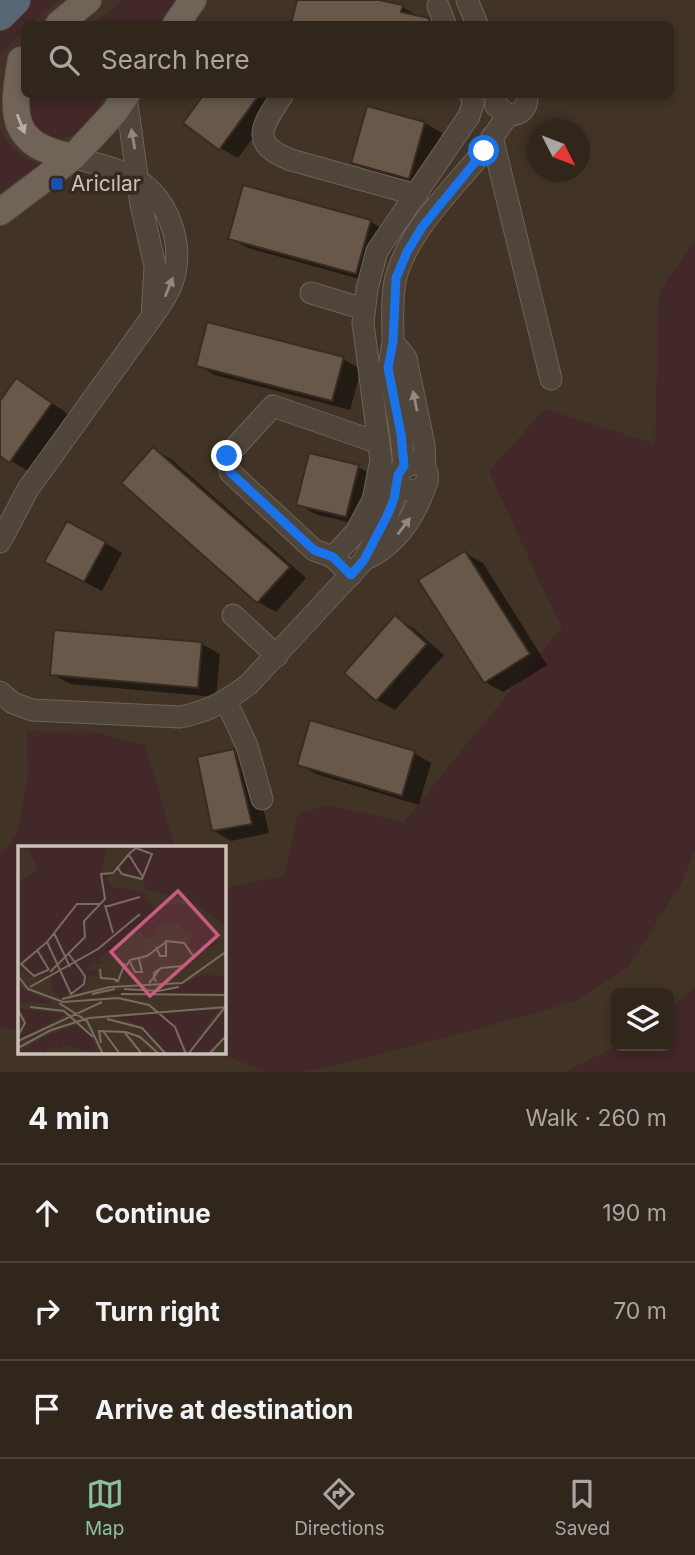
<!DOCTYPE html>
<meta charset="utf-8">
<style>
:root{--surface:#31261c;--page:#392e25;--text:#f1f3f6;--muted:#a8a5a3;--line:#4c433b;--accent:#8abfa5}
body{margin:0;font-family:Inter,sans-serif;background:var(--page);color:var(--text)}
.controls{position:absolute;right:21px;bottom:21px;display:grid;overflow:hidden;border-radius:10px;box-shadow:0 4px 10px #0003}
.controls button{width:63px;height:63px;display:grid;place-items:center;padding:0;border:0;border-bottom:2px solid var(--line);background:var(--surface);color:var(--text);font:35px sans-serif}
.compass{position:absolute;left:527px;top:119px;width:63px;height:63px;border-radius:50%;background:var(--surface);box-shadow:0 4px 10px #0003;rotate:132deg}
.stop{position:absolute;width:21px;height:21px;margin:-16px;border:5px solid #1a73e8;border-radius:50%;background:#fff}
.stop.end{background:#1a73e8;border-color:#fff;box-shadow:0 2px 7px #0008}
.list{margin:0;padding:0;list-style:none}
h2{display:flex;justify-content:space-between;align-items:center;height:91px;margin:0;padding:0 28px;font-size:30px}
h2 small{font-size:23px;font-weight:400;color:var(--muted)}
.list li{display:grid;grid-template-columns:46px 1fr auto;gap:21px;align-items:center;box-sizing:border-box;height:98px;padding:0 28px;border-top:2px solid var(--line)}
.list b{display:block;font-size:26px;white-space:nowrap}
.list em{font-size:23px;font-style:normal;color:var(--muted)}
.icon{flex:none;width:38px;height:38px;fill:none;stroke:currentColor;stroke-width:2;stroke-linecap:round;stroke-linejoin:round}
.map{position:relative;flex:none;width:695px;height:1072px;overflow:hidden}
.search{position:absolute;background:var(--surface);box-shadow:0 4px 10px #0003;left:21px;right:21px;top:21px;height:77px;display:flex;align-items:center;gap:18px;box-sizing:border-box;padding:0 24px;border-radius:10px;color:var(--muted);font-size:26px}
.sheet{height:385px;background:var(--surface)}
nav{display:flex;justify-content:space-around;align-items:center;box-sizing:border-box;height:98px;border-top:2px solid var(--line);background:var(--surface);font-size:19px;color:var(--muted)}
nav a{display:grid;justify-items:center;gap:4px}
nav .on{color:var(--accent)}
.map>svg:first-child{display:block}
</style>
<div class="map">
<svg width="695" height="1072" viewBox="0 0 695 1072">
<rect width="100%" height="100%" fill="#413326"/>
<!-- green -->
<path fill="#422828" d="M31 0H60L30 24H24V30L0 56V30Z
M123 0H178L160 24H94Z
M28 95H104C97 116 76 146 48 137 41 135 33 125 28 119Z
M0 129C8 148 21 158 40 164L0 193Z
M695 241V850L679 888 627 968 574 1002 484 1027 329 1067 300 1072H267L219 1053H224V888L284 876 298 814 328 805 404 822 562 627 537 576 489 471 545 409 655 444 659 292Z
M27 731 94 732 145 745 175 848H19V1030L0 1028V856L17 834 28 776Z
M695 988V1072H564L617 1046H669V1010Z"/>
<!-- shadow -->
<path fill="#0007" d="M299 0H371L402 7 420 17 419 21 425 24H293Z
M206 94H285L238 158 220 148Z
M425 123 442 133 427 188 371 172 353 162Z
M244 187 371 222 388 232 374 283 248 248 230 238Z
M343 359 361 369 350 410 215 375 198 365Z
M17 380 68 414 28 471 0 454V404Z
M153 449 171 459 306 578 276 612 258 602 123 483Z
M358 467 376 477 364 526 315 514 298 504Z
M105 543 122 553 102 591 64 571Z
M465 553 483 563 547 665 503 692 485 682Z
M395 618 413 628 444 655 395 710 377 700Z
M56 631 202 644 220 654 216 697 70 684 52 674Z
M234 751 252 761 269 833 231 841 213 830Z
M414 753 431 763 419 805 316 774 299 764Z"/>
<!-- building -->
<path fill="#67584a" stroke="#382c21" stroke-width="2" d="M297 0H379L403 5 401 12 429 18 430 24H291Z
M204 94H260L219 150 183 123Z
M367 106 425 122 409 179 351 163Z
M243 185 371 220 356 274 228 239Z
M207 322 344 357 332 401 196 366Z
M16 378 52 403 9 463 0 456V401Z
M153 447 290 567 257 603 121 483Z
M309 453 359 465 346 517 296 505Z
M67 521 106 542 84 582 44 562Z
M465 551 530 654 484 683 418 580Z
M395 615 427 644 376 701 344 673Z
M54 630 202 642 198 688 50 675Z
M310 720 415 751 402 796 297 765Z
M234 749 252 824 212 831 197 757Z"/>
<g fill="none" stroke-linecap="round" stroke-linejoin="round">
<!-- minor casing -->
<g stroke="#6e6358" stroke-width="23">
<path id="minor" d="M467 0 477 24
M438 6 445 24
M283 94C262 126 248 143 291 160L417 195
M496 94V106L509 115C522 115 528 107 527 94
M492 137 551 379
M73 157C95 164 120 168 139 181 168 201 182 240 175 273 171 290 162 303 152 317L155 266 141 204 126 96
M311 293 364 309
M393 342C393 321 391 297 396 277 409 230 451 191 481 154 491 141 498 127 509 115
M404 466 401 434 389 368 393 342 406 358 424 445 425 469
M398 480 403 489 417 492 427 482C429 471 424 464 413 463L400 470 394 499 387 516 364 560C395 546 414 518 425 487
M0 542 28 489 152 317
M333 557 314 550 230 472 227 456 273 406 379 443
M351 575 333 557 356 532 373 500 381 460 363 323 367 289 377 251 469 116 473 104 471 94
M233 615 277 656
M0 692 13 703 32 710 180 717C207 712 227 701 249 684L364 560
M226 701 247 746 262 799"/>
</g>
<!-- major casing -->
<g stroke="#5a4e44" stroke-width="28">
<path id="major" d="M59 24 88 0
M176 24 193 0
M21 60C11 115 10 146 73 157
M0 212 73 157 113 114 127 94"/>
</g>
<!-- highway casing -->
<g stroke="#5b5045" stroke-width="32">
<path id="highway" d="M0 15 15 0"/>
</g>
<!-- minor -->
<use href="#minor" stroke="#50453a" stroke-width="21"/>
<!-- major -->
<use href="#major" stroke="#706458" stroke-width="26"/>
<!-- highway -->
<use href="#highway" stroke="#576776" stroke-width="30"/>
</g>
<!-- one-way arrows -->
<defs><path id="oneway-solid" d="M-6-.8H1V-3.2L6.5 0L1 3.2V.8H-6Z" transform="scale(1.75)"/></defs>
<use fill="#b9aea4" href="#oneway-solid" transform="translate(21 124) rotate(68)"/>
<g fill="#94897f">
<use href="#oneway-solid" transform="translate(133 139) rotate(-100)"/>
<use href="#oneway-solid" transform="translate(169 287) rotate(-68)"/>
<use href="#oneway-solid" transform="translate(415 401) rotate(-102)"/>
<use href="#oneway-solid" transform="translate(404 526) rotate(-53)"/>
</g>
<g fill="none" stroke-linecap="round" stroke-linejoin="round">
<!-- route -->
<path stroke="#1a73e8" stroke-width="9" d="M227 456 230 472 314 550 333 557 351 575 364 560 387 516 394 499 398 475 404 466 401 434 388 368 393 342 396 278 407 252 422 227 484 151"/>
</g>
<!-- markers -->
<rect fill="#1a4fb4" stroke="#362a1f" stroke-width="2.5" x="50" y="177" width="14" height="14" rx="3.5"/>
<g text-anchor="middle" stroke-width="7" stroke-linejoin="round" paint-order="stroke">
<!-- poi labels -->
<g font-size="21" fill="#cbc1b7" stroke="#362a1f" text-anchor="start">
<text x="71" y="191">Aricılar</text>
</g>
</g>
<!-- overview -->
<g transform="translate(18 846)">
<rect width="208" height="208" fill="#413326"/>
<path d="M8 0H89L83 25 90 28 118 1 208 0V81L175 56 129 44 125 34 100 24 89 33 94 41 126 46 136 63 163 57 184 71 200 98 177 107 171 99 175 85H166L161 78 140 79 134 92H127L122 84 78 114 86 116 79 119 76 115 70 124H80L79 130H70L65 145 42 151 34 145 32 130 13 131 1 121 0 35 21 24ZM185 128 208 131V148H97L50 155 99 145 154 144ZM0 139 7 145 35 157H0ZM0 162 48 168 0 194 8 172ZM208 163V187L190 208H170L145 166 200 164 170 204ZM141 166 149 173 167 208H149L113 175 99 172ZM60 179 74 192 80 208 45 198 44 202 29 201 28 208H0L28 190Z" fill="#422828"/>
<path fill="none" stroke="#786c60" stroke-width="2" d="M111 9 124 30M87 59 95 87M87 61 122 51M36 87 52 121M29 96 53 148 66 138 67 130 50 107M138 101 142 110H148V97M19 104 31 124M112 116 117 126H124L121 113M107 122 112 114 129 110 148 96M143 122 165 120 176 111 166 97 147 95M82 123 83 132 96 133M30 124 16 130 3 118 29 96 59 58H82M32 126 67 91 66 75 87 53 83 28 95 27 111 8 118 2 134 8 124 33 104 28 100 22M0 130 10 143 45 156 100 152 131 159 157 181 168 208M99 136 96 133 100 135 107 117M131 137 136 131 137 130 140 125 143 122 136 127V131L138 136M12 141 80 103 122 68M106 143 140 145 161 141M74 148 97 143M103 148 209 149M44 153 92 141 164 137 209 105M41 157 69 175 85 208M12 161 46 165 75 191M0 164 7 177 0 190M89 173 124 182 148 208M85 185 102 208M107 187 124 208M0 195 84 156M83 197 81 185 108 186 122 191 141 208M0 202 33 184 71 172 209 161M171 207 208 160M191 208 209 189"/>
<path fill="#c65c80" fill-opacity="0.15" stroke="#c65c80" stroke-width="3.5" d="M160 45 200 89 132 150 93 106Z"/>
<rect width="208" height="208" fill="none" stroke="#cbc1b7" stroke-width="3.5"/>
</g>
</svg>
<div class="controls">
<button><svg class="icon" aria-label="layers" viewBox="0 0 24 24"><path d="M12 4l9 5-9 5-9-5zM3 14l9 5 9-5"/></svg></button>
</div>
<svg class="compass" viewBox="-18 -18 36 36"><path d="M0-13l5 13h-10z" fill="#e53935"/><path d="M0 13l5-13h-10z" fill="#a8a5a3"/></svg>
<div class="stop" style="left:484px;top:151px"></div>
<div class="stop end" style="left:227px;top:456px"></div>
<div class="search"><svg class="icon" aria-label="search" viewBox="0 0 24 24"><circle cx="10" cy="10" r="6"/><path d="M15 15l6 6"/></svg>Search here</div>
</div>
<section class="sheet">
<h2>4 min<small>Walk · 260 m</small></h2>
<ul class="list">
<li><svg class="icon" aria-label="ahead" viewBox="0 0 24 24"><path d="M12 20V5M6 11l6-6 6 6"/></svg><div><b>Continue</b></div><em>190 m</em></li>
<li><svg class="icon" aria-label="right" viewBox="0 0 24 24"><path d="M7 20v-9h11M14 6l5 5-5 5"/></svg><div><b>Turn right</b></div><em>70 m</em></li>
<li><svg class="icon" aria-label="arrive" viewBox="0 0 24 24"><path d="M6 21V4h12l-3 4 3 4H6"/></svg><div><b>Arrive at destination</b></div></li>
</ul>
</section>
<nav>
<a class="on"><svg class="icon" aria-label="map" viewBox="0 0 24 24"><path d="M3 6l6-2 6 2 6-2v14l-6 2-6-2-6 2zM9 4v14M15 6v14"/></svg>Map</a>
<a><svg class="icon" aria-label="directions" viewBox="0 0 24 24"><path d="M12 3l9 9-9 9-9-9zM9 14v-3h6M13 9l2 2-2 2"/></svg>Directions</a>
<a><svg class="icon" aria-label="saved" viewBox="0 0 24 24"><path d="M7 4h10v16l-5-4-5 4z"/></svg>Saved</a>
</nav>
